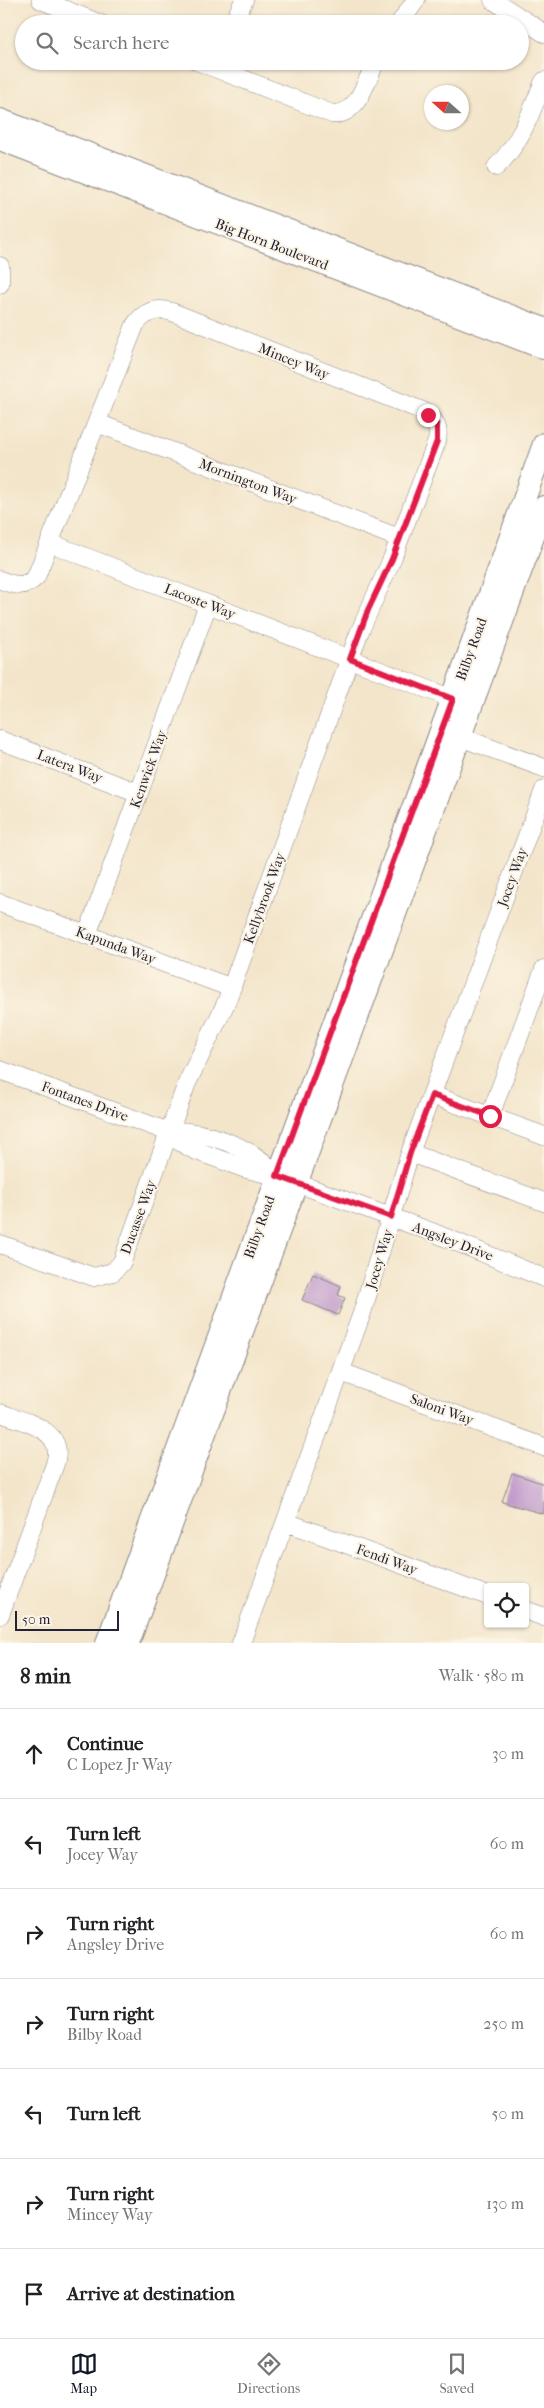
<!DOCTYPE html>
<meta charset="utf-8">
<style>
:root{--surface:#fff;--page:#f6f6f6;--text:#202124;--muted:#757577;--line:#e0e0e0;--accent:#111827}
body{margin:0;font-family:"IM FELL French Canon",serif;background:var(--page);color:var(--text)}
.controls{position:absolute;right:15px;bottom:15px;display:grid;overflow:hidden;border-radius:5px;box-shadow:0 1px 4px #0004}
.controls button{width:45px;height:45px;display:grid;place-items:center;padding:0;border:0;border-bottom:1px solid var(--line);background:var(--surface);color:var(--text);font:25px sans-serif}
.compass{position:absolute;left:424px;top:85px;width:45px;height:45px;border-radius:50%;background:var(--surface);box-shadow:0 1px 4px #0004;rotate:291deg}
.scale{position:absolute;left:15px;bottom:12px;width:104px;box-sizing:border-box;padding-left:5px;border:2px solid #22223b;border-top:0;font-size:14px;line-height:18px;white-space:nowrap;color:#22223b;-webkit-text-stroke:4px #fcf5e5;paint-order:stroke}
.stop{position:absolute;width:15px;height:15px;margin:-11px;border:4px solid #e11d48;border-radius:50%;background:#fff}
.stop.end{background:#e11d48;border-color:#fff;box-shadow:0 1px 5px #0008}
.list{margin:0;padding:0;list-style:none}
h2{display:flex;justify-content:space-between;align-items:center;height:65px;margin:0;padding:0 20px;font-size:21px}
h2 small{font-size:16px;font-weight:400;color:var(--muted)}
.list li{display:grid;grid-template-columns:32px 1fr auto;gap:15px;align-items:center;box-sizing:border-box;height:90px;padding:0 20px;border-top:1px solid var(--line)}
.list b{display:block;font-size:19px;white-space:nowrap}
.list p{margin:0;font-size:16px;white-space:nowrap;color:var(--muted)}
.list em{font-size:16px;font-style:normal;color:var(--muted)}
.icon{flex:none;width:28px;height:28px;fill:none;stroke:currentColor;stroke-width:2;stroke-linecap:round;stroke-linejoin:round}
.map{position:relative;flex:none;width:544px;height:1643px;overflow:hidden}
.search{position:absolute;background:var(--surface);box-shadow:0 1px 4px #0004;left:15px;right:15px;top:15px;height:55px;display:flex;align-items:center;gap:12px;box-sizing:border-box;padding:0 18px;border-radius:28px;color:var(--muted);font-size:19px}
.sheet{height:695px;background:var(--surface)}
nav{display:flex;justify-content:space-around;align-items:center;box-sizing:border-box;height:70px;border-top:1px solid var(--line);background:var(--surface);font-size:14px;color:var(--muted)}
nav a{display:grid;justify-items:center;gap:2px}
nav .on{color:var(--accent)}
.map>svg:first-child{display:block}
</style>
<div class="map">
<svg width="544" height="1643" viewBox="0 0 544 1643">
<rect width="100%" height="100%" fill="#fcf5e5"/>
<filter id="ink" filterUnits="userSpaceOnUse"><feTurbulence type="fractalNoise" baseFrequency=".02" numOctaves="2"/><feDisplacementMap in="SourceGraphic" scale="10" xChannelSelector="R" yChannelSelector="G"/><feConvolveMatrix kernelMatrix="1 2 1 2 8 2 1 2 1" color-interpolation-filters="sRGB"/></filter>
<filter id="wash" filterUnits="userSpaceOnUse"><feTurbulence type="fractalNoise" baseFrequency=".0096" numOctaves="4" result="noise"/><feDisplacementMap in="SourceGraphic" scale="20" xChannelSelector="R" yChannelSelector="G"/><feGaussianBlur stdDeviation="1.12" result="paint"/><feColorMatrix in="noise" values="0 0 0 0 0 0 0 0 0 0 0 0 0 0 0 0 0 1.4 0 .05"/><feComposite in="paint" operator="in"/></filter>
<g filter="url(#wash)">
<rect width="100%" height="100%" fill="#f3e5ca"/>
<g id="blocks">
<!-- building -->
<path fill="#bd96cb" d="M313 1274 341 1286 338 1295 345 1298 338 1315 302 1300Z
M512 1473 544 1484V1514L502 1502Z"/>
</g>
</g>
<g filter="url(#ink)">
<use href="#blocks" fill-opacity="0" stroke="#8a8482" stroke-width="1"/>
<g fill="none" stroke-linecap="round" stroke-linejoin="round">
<!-- minor casing -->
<g stroke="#8a8482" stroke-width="19">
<path id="minor" d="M41 0 101 24
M493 0 544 33
M233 24 244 0
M399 24 416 0
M197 61 332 114C358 116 366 81 376 61
M496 167C521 143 531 112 544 81
M0 266V284
M97 423 399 538
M50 543 453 699
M0 580C14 585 24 589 36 577L135 325C144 312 156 307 172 312L423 411C434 418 440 427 437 441L392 559 359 633 226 1003 187 1083 122 1262 113 1272 94 1277 0 1244
M460 737 544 768
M0 740 139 793
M0 903 232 988
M87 935 208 604
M0 1070 169 1132 180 1142 194 1150 246 1169 277 1176 432 1232 544 1278
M432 1095 544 1136
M490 1116 544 969
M169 1132C202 1128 257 1149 277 1176
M410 1153 544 1202
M341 1372 544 1447
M0 1413C25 1422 66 1429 55 1464L0 1615
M286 1522 488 1596
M525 1610 544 1617
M241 1643 362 1313 410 1153 544 790"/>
</g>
<!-- major casing -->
<g stroke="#8a8482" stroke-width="24">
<path id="major" d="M0 120 544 329
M0 139 544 348
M107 1643 428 767 544 444
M128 1643 544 507"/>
</g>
<!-- minor -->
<use href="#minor" stroke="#fff" stroke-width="18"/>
<!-- major -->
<use href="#major" stroke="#fff" stroke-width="22"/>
</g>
</g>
<g fill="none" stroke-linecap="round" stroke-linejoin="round" filter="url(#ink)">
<!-- route -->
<path stroke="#e11d48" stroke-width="6" d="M428 415 437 425V441L392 559 368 610 350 659 453 699 277 1176 391 1217 410 1153 432 1095 490 1116"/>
</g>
<g text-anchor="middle" stroke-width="4" stroke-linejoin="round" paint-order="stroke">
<!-- street labels -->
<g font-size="14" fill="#22223b" stroke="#fcf5e5">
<text transform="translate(272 244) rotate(21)" y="5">Big Horn Boulevard</text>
<text transform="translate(294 361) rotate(22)" y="5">Mincey Way</text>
<text transform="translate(248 481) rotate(21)" y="5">Mornington Way</text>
<text transform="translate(200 601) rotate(21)" y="5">Lacoste Way</text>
<text transform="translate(471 649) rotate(-70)" y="5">Bilby Road</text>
<text transform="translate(70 766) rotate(21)" y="5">Latera Way</text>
<text transform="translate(148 769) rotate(-70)" y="5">Kenwick Way</text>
<text transform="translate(512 877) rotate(-70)" y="5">Jocey Way</text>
<text transform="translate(264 898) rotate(-70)" y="5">Kellybrook Way</text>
<text transform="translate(116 945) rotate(20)" y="5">Kapunda Way</text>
<text transform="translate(85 1101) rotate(20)" y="5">Fontanes Drive</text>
<text transform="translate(138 1217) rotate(-70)" y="5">Ducasse Way</text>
<text transform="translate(259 1227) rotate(-70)" y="5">Bilby Road</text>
<text transform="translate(453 1241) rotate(21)" y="5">Angsley Drive</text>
<text transform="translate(379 1259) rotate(-73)" y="5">Jocey Way</text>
<text transform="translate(442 1409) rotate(20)" y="5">Saloni Way</text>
<text transform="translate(387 1559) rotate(20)" y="5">Fendi Way</text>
</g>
</g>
</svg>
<div class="controls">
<button><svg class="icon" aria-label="locate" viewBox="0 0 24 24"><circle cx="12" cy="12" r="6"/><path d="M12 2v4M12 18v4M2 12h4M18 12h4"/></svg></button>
</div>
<svg class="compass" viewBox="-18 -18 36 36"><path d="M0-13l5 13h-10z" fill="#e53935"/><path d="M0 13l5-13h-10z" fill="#757577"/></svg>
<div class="scale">50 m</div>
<div class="stop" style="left:490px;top:1116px"></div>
<div class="stop end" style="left:428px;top:415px"></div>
<div class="search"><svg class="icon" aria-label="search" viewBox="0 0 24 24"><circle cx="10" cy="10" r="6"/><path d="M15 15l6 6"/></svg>Search here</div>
</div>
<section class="sheet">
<h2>8 min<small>Walk · 580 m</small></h2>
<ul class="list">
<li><svg class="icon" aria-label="ahead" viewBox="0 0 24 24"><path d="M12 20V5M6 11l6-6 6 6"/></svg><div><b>Continue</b><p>C Lopez Jr Way</p></div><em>30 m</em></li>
<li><svg class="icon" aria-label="left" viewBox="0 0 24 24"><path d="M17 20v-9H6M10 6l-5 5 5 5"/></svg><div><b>Turn left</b><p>Jocey Way</p></div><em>60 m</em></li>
<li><svg class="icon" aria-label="right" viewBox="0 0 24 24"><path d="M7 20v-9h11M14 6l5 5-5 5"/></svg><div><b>Turn right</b><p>Angsley Drive</p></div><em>60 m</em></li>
<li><svg class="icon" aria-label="right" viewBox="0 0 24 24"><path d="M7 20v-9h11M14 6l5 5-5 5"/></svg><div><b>Turn right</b><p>Bilby Road</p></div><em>250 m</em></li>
<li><svg class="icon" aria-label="left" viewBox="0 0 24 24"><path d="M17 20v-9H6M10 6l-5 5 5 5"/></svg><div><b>Turn left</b></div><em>50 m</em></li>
<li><svg class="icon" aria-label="right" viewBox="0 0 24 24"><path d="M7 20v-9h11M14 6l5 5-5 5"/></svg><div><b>Turn right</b><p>Mincey Way</p></div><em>130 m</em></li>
<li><svg class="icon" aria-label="arrive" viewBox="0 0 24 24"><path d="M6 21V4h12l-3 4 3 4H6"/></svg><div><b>Arrive at destination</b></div></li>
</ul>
</section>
<nav>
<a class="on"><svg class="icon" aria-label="map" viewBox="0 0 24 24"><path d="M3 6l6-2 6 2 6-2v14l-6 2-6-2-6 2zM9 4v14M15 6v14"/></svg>Map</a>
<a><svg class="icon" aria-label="directions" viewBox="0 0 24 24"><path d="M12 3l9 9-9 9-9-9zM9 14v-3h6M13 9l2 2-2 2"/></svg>Directions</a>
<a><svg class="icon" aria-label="saved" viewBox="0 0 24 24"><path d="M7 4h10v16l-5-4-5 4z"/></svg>Saved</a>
</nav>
